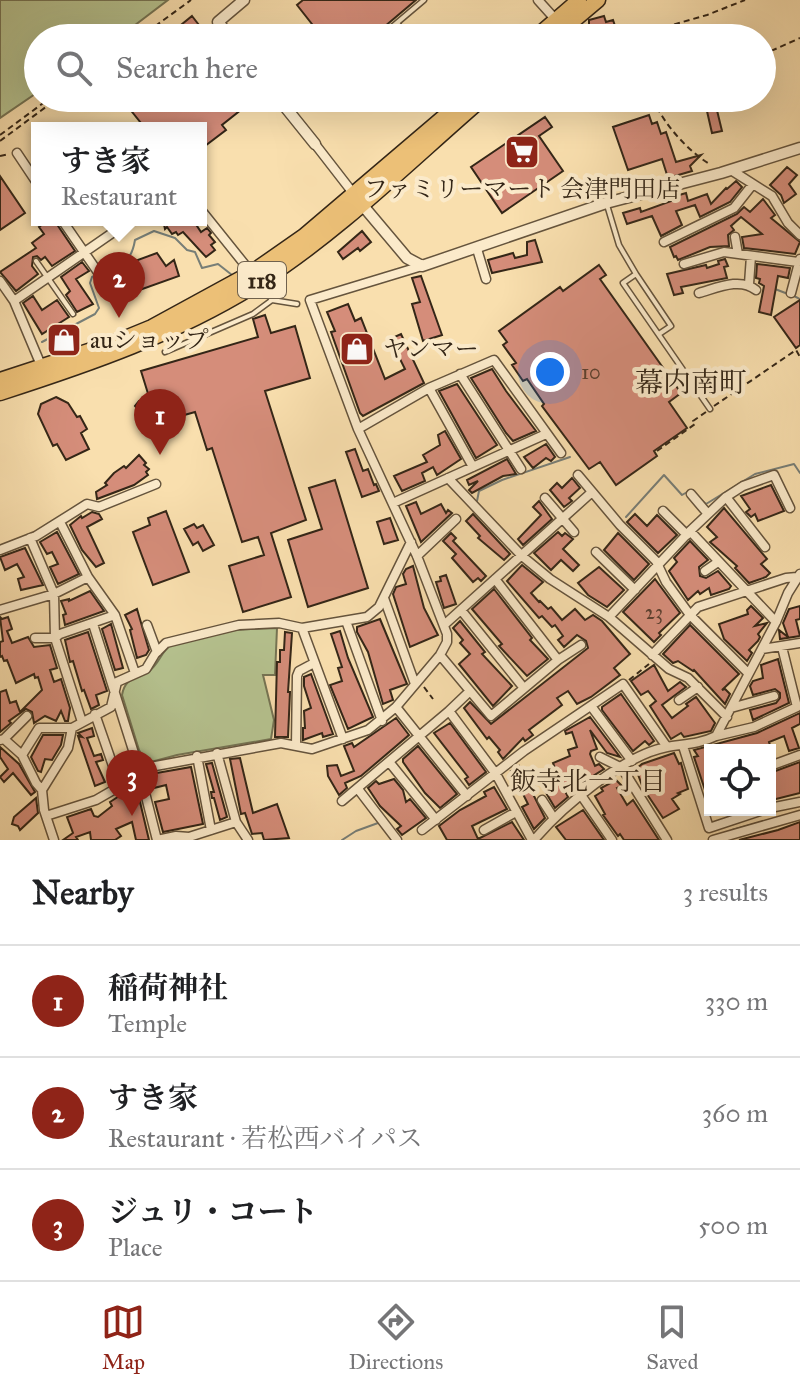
<!DOCTYPE html>
<meta charset="utf-8">
<style>
:root{--surface:#fff;--page:#f6f6f6;--text:#202124;--muted:#757577;--line:#e0e0e0;--accent:#8f2418}
body{margin:0;font-family:"IM FELL Great Primer","Noto Serif JP",serif;background:var(--page);color:var(--text)}
.controls{position:absolute;right:24px;bottom:24px;display:grid;overflow:hidden;border-radius:0px;box-shadow:0 8px 32px #0002}
.controls button{width:72px;height:72px;display:grid;place-items:center;padding:0;border:0;border-bottom:2px solid var(--line);background:var(--surface);color:var(--text);font:40px sans-serif}
.you{position:absolute;left:550px;top:372px;width:28px;height:28px;margin:-20px;border:6px solid #fff;border-radius:50%;background:#1a73e8;box-shadow:0 0 0 12px #1a73e833}
.badge{display:grid;place-items:center;width:52px;height:52px;border-radius:50%;background:var(--accent);color:#fff;font-size:26px;font-weight:700}
.pin{position:absolute;translate:-50% -66px;filter:drop-shadow(0 2px 4px #0008)}
.pin::after{content:'';position:absolute;top:42px;width:28px;height:24px;background:inherit;clip-path:polygon(0 0,100% 0,50% 100%)}
.popup{position:absolute;left:31px;top:122px;width:176px;height:104px;box-sizing:border-box;display:grid;place-content:center;border-radius:0px;background:var(--surface);filter:drop-shadow(0 2px 6px #0005);font-size:26px;white-space:nowrap;color:var(--muted)}
.popup b{font-size:30px;color:var(--text)}
.popup::after{content:'';position:absolute;left:50%;top:100%;margin-left:-16px;border:16px solid transparent;border-top-color:var(--surface)}
.list{margin:0;padding:0;list-style:none}
h2{display:flex;justify-content:space-between;align-items:center;height:104px;margin:0;padding:0 32px;font-size:34px}
h2 small{font-size:26px;font-weight:400;color:var(--muted)}
.list li{display:grid;grid-template-columns:52px 1fr auto;gap:24px;align-items:center;box-sizing:border-box;height:112px;padding:0 32px;border-top:2px solid var(--line)}
.list b{display:block;font-size:30px;white-space:nowrap}
.list p{margin:0;font-size:26px;white-space:nowrap;color:var(--muted)}
.list em{font-size:26px;font-style:normal;color:var(--muted)}
.icon{flex:none;width:44px;height:44px;fill:none;stroke:currentColor;stroke-width:2;stroke-linecap:round;stroke-linejoin:round}
.map{position:relative;flex:none;width:800px;height:840px;overflow:hidden}
.search{position:absolute;background:var(--surface);box-shadow:0 8px 32px #0002;left:24px;right:24px;top:24px;height:88px;display:flex;align-items:center;gap:20px;box-sizing:border-box;padding:0 28px;border-radius:44px;color:var(--muted);font-size:30px}
.sheet{height:440px;background:var(--surface)}
nav{display:flex;justify-content:space-around;align-items:center;box-sizing:border-box;height:112px;border-top:2px solid var(--line);background:var(--surface);font-size:22px;color:var(--muted)}
nav a{display:grid;justify-items:center;gap:4px}
nav .on{color:var(--accent)}
.map>svg:first-child{display:block}
</style>
<div class="map">
<svg width="800" height="840" viewBox="0 0 800 840">
<rect width="100%" height="100%" fill="#f9dfae"/>
<filter id="stains"><feTurbulence type="fractalNoise" baseFrequency=".0025" numOctaves="4"/><feColorMatrix values="0 0 0 0 .2 0 0 0 0 .09 0 0 0 0 .02 0 0 0 .5 -.17"/></filter>
<radialGradient id="worn" r=".72"><stop offset=".6" stop-color="#630" stop-opacity="0"/><stop offset="1" stop-color="#630" stop-opacity=".3"/></radialGradient>
<!-- green -->
<path fill="#b6c390" stroke="#757454" stroke-width="2" d="M0 0H168L118 38H38V92L0 118Z
M277 628 275 675H263L274 720 271 739 177 755 151 762 145 761 139 750 122 695C125 678 135 679 148 672 159 665 161 651 172 644 198 630 247 629 277 628Z"/>
<g fill="none" stroke-linecap="round" stroke-linejoin="round">
<!-- stream -->
<path stroke="#777e77" stroke-width="2" d="M102 272C122 262 131 264 135 240L154 231 175 238 187 250 195 252 202 268 218 264 232 275
M775 289 788 294
M794 296 800 299
M42 342 95 314 99 308 90 283 92 277 96 275
M699 498 706 504 755 474 794 464 800 473
M477 501 479 491 502 480 570 457
M626 517 664 475 682 495 689 491
M732 830 783 816
M342 840 356 831 378 823"/>
</g>
<!-- building -->
<path fill="#d58d7a" stroke="#342617" stroke-width="2" d="M303 0H416L371 38H323L297 5Z
M192 16 209 38H165Z
M604 16 606 22 613 20 619 38H576L574 33 589 27V20Z
M121 98H256L222 125 226 130 201 149V128H145Z
M704 98H714L722 131 712 133Z
M649 115 652 124 657 122 661 134 666 132 676 162 701 155 690 166 692 171 668 178 662 159 628 170 613 127Z
M545 117 552 127 539 136 563 171 502 213 471 167Z
M787 167 797 175 789 184 796 194 784 203 781 195 770 185Z
M0 176 25 213 0 230Z
M736 181 742 187 730 202 700 217 695 205 676 211 682 225 661 236 652 216 627 224 623 213 640 208 641 212 677 199 676 196 686 193 688 201 707 194 711 204 726 188 727 189Z
M763 199 775 215 771 218 800 242 795 254 744 248 742 237 762 234 741 217 731 226 734 230 728 235 729 246 710 247 678 260 676 256 674 257 670 247 737 214 744 207 750 212Z
M39 220H54L75 251 52 266 45 257 41 260 37 256 33 257 32 266 38 274 16 291 0 272 36 248 32 243 44 234 39 227 43 224Z
M163 220H193L201 232 207 228 211 233 209 235 215 242 211 245 215 250 206 257 183 232 178 235 176 232 172 234 167 227 165 229Z
M362 231 371 242 360 251 358 248 343 259 338 252Z
M535 240 542 262 492 273 488 260 513 253 515 258 527 255V242Z
M157 253 166 266 174 260 179 276 134 292 131 284 127 286 123 276 128 274 124 265Z
M725 259 728 266 724 267 727 278 681 287 683 293 674 295 667 274 706 265 707 268 719 264 718 261Z
M82 262 89 271 76 279 93 304 77 312 66 295 70 291 61 277Z
M757 264 790 268 788 278 778 276 771 315 759 312 764 286 759 283 760 279 756 278Z
M599 265 606 275 600 279 681 393 669 402 687 428 654 451 657 456 616 485 600 462 589 469 542 406 544 404 527 379 523 381 512 365 516 363 503 345 507 342 499 331 560 287 563 291Z
M421 276 442 335 423 341 412 304 420 302 412 278Z
M33 296 42 310 57 300 69 317 42 334 23 303Z
M800 300V345L796 348 774 317Z
M348 304 355 321 361 318 385 379 405 369 390 339 401 334 424 383 363 416 360 413 331 332 335 331 327 312Z
M265 315 271 333 295 326 310 378 265 391 306 520 271 533 291 597 243 612 229 566 264 555 258 537 242 542 212 448 207 450 195 412 156 423 152 407 141 413 135 406 139 401 150 400 141 371 258 337 253 319Z
M492 369 506 391 536 431 513 441 506 433 471 378Z
M457 384 497 445 476 458 439 391Z
M56 397 68 403 77 417 80 416 87 429 81 433 89 449 66 460 57 444 53 446 38 414 41 404Z
M445 431 461 459 437 475 433 467 422 473 425 481 402 491 394 476 427 462 423 455 440 445 438 435Z
M546 444 555 457 551 461 546 458 533 468 524 457Z
M355 449 363 471 368 469 374 485 376 484 379 491 362 497 346 452Z
M139 455 146 463 144 465 149 469 146 472 148 475 134 485 97 499 96 492 107 485 105 483 114 473 124 466 126 468Z
M507 459 516 474 503 476 472 493 469 490 478 481 469 485 467 480Z
M572 478 580 488 569 498 572 501 564 507 550 490 557 483 562 488Z
M335 480 368 588 308 607 288 540 322 529 309 488Z
M771 485 784 511 758 521 755 514 751 517 746 512 750 509 741 496Z
M539 501 552 519 523 545 518 539 541 515 533 507Z
M416 502 421 514 441 504 446 513 448 510 452 513 421 542 406 506Z
M724 508 767 559 761 564 770 573 766 577 749 583 735 568 737 566 710 542 717 537 707 527Z
M166 511 189 572 153 585 133 532 150 525 148 518Z
M92 512 99 514 102 519 87 527 104 563 96 567 82 550 70 525 81 516 82 518Z
M473 514 510 554 504 560 478 538 480 536 466 521Z
M635 514 647 526 657 515 677 535 658 553 627 522Z
M390 518 398 540 384 544 377 522Z
M194 524 197 528 203 525 214 545 203 551 198 542 193 545 184 529Z
M57 532 79 574 58 584 50 567 58 564 52 552 47 554 40 542Z
M558 532 562 536 565 533 573 539 563 549 579 565 573 571 561 560 551 570 534 553Z
M451 533 456 538 453 541 486 576 481 581 478 578 473 582 452 558 456 554 443 541Z
M618 533 649 564 634 580 604 550Z
M690 541 708 560 699 567 700 576 706 578 718 571 731 586 729 589 711 595 709 588 700 594 698 591 688 600 669 571 677 562 674 558Z
M25 548 43 585 21 590 18 579 24 577 17 564 5 570 0 557Z
M522 565 543 582 531 593 539 602 540 601 548 609 551 607 562 620 575 609 585 620 593 615 602 621 630 654 614 668 620 675 591 697 577 704 568 691 557 698 562 705 529 730 533 735 525 741 523 738 503 759 498 752 500 750 489 737 487 739 464 708 470 702 491 724 588 648 586 641 577 635 564 647 558 640 563 636 555 625 552 627 542 616 539 618 507 581Z
M413 566 424 608 438 635 410 647 393 594 396 587 406 584 403 574 406 569Z
M599 567 624 590 607 607 588 595 578 583Z
M446 575 456 604 444 608 436 582 441 581 440 577Z
M655 579 680 613 659 633 661 635 654 642 623 612Z
M494 589 532 638 530 640 548 659 527 676 499 646 502 644 472 609Z
M90 591 104 611 65 625 63 615 66 614 61 601 69 599V601Z
M751 606 763 618 755 626 767 623 758 634 760 637 758 641 749 650 752 653 747 661 724 639 719 624 748 614 747 610Z
M800 606V619L796 620 800 636 780 639 779 630 788 637 783 623 789 609Z
M137 609 149 650 146 655 137 658 130 630 132 629 125 615Z
M0 617 2 619 8 617 12 629 7 631 12 643 28 637 34 647 50 645 57 668 50 670 54 682 61 679 70 708 68 721H65L61 711 56 721 45 716 34 723 32 712 26 709 9 721 11 723 0 732V692L6 690 10 703 16 701 20 712 42 690 38 677 35 678 34 674 16 683 7 660 4 661 2 656 0 657V642L3 641Z
M380 619 407 684 390 690 393 700 383 704 368 652 357 632V627Z
M460 621 485 652 482 654 512 686 493 706 459 664 470 654 460 643 463 640 453 628Z
M111 624 123 668 115 670 102 629Z
M690 625 739 674 722 690 725 689 730 694 725 704 694 670 693 671 678 661 673 663 663 654Z
M340 631 348 658 373 717 348 729 330 685 342 681 338 668 342 667 331 634Z
M88 632 107 691 96 695 99 705 91 709 84 690 82 691 73 661 70 662 65 640Z
M285 632 292 633 288 692H290L288 737H275L277 662H280V650H284Z
M778 659 789 703 753 720 750 710 776 703 780 698V693L775 689 753 695 750 686 753 681 763 678 761 665Z
M654 665 668 691 680 682 686 687 662 705 672 718 688 706 686 704 696 697 715 723 711 731 684 737 681 733 671 739 650 706 656 701 648 691 641 695 631 681Z
M311 674 333 734 323 737 322 733 303 740V728H305L304 711 311 708 304 686V677Z
M621 694 654 741 649 745 645 741 633 751 602 710V707Z
M800 713V724L792 728 799 748 789 751 784 736 769 742 774 757 770 759V750H710L709 802 694 757 698 756 694 750 757 733Z
M590 717 620 757 607 753 590 730 597 749 591 751 590 754 595 766 599 764 604 769 582 783 581 786 565 791 568 797 555 808 542 786 559 778 553 763 570 756 568 750 577 747 572 732 566 734 565 731Z
M396 718 409 735 361 776 345 783 347 788 339 795 328 776 327 766 337 765 341 776 354 771 344 746 352 743 354 747Z
M450 723 486 772 469 785 465 779 468 777 434 733Z
M92 728 94 736 87 738 94 756 101 754 103 760 96 762 105 782 95 786 78 736 82 737 78 733Z
M43 735H63L61 745 52 760 45 759 41 772 38 771 31 757Z
M418 746 457 794 440 808 425 793 403 762V759Z
M0 747 19 764 35 792 31 795 13 773 4 782 0 777 8 769 0 757Z
M674 753 679 764 681 763 688 789 678 793 680 794 672 799 679 809 663 818 643 788 636 769 642 764Z
M240 758 253 813 277 804 289 838 264 840 262 833 252 834 245 813 241 814 230 759Z
M800 762V793L772 800 770 773Z
M212 763 227 817 220 820 214 798H212L211 792H214L206 764Z
M519 766 545 818 534 829 522 807 528 804 521 790 514 793 511 786 519 782 511 771Z
M191 767 203 824 163 832 155 802 169 799 166 785 154 788 151 774Z
M394 779 403 790 406 802 410 799 426 818 402 835 397 829 401 826 380 806 368 788 376 781 379 784Z
M616 780 622 786 617 788 627 805 633 800 659 840H624L620 834 618 836 603 815 605 814 595 796 603 791 601 788Z
M136 785 149 840H136L132 822 116 829 121 836 115 840H91L90 832 76 837 78 840H63L73 833 67 817 91 809 94 816 98 817 112 806 110 802Z
M494 787 507 809 472 826 478 839 512 822 524 840H447L439 826 460 810 486 796 484 792Z
M36 798 38 813 20 830 18 826 12 824 14 817Z
M583 810 604 840H566L556 827Z
M800 822V840H739L778 830Z"/>
<g fill="none" stroke-linecap="round" stroke-linejoin="round">
<!-- service casing -->
<g stroke="#65543d" stroke-width="7">
<path id="service" d="M397 23 409 38
M379 38 424 0
M297 108 309 98
M607 205 619 245 636 274 623 283 710 409
M36 261 73 314
M636 274 671 326 659 334
M260 284 272 300 297 304
M165 352 253 314 272 300"/>
</g>
<!-- minor casing -->
<g stroke="#65543d" stroke-width="11">
<path id="minor" d="M538 0 556 20
M315 144 353 193
M17 153 37 183
M731 170 772 196 788 223 800 235
M201 210 254 276
M62 220 104 281
M735 237 738 254
M664 242 734 208 753 184
M477 249 486 279
M684 264 724 252 798 262
M0 281 14 301 43 370
M749 284 751 256
M699 293C717 288 740 277 756 290
M791 293 800 259
M14 301 131 220
M460 374 521 469
M429 388 473 467
M358 429 429 388 494 360 561 453
M578 475 620 525 656 561 666 582 690 615 748 673
M448 478 522 556 550 579 609 617 669 669 688 678 727 717
M691 494 708 514
M726 497 765 547
M545 498 574 532
M393 503 546 434
M663 511 687 535
M60 522 88 577 115 615 135 673
M690 531 776 622
M30 538 54 594 55 638 82 722
M0 550 36 536 87 504 99 507 156 484
M596 552 635 590
M417 556 456 519
M705 571 718 562
M384 598 415 684
M0 610 54 594 88 577
M461 610 523 687
M609 617 690 531 726 497 743 486 774 475 790 508
M346 621 382 721
M93 624 139 769
M147 625 157 652
M444 625 592 492
M35 638H55L60 634 115 615
M762 649 800 643
M440 655 491 716 558 660 495 579
M652 655 698 607 786 578 797 577
M558 660 581 645
M470 691 449 711 496 774 532 840
M679 700 698 687
M591 706 632 761
M396 707 467 796
M731 708 774 696
M95 714 120 786
M716 736 754 727 797 707 782 647
M4 739 27 716
M343 739 302 628 367 617 379 607 411 542
M0 740 4 739 22 755 36 783 42 790 44 810 54 840
M296 746 297 676 299 671 314 663
M683 746 709 828 763 810
M217 753 236 822 248 840
M22 755 39 728H72
M197 756 211 830
M600 757 622 768 667 840
M390 763 436 820
M770 766 800 755
M358 789 397 840
M42 790 68 748 72 728 111 707 117 682 146 669 155 654 166 643 239 625 279 623 302 628
M581 795 612 840
M542 800 553 817
M342 801 449 711
M770 808 800 802
M46 816 96 800 141 774
M422 830 524 751 623 684 667 747
M484 830 516 812
M157 840 139 769 281 743 312 749 368 730 396 707 440 655 447 642V634L417 556 358 429 310 300 422 266
M157 840 176 836 189 837 236 822
M534 840C562 807 624 755 667 747 684 744 700 744 716 736L776 622 788 593 800 574
M713 840 800 815"/>
</g>
<!-- tertiary casing -->
<g stroke="#65543d" stroke-width="13">
<path id="tertiary" d="M231 38 218 22 244 0
M278 98 315 144
M359 201 407 258 422 266 606 203 721 173 800 148"/>
</g>
<!-- trunk casing -->
<g stroke="#342617" stroke-width="17">
<path id="trunk" d="M535 38 579 0
M553 38 598 0
M0 380 113 343 152 327 251 273 304 236 466 98
M0 393C90 364 177 334 257 284 339 232 410 161 483 98"/>
</g>
<!-- path -->
<path stroke="#342617" stroke-width="2" stroke-dasharray="6 4" stroke-linecap="butt" d="M133 38 140 35
M139 38 191 0
M626 38 707 15 745 0
M762 55 800 38
M653 98C662 123 689 152 711 165
M0 135 50 98
M0 141 58 98
M0 156 9 154
M714 406 796 350 800 357
M657 451 695 424 693 421 706 412
M629 680 649 664
M424 687 433 699"/>
<!-- service -->
<use href="#service" stroke="#fbeaca" stroke-width="4"/>
<!-- minor -->
<use href="#minor" stroke="#fbeaca" stroke-width="8"/>
<!-- tertiary -->
<use href="#tertiary" stroke="#fbeaca" stroke-width="10"/>
<!-- trunk -->
<use href="#trunk" stroke="#ecc077" stroke-width="14"/>
</g>
<!-- icons -->
<defs>
<g id="supermarket-square" transform="scale(1.8)"><rect x="-9" y="-9" width="18" height="18" rx="4" fill="#8f2418" stroke="#fbeaca"/><path d="M-6-5.5h2.5l.6 2H6L4.5 2H-2.5L-4.4-4H-6ZM-1.5 3.2a1.3 1.3 0 1 0 .1 0ZM3 3.2a1.3 1.3 0 1 0 .1 0Z" fill="#fff"/></g>
<g id="shop-square" transform="scale(1.8)"><rect x="-9" y="-9" width="18" height="18" rx="4" fill="#8f2418" stroke="#fbeaca"/><path d="M-5-2.5h2.3a2.7 3.5 0 0 1 5.4 0H5L5.5 6h-11ZM-1.5-2.5h3a1.5 2.3 0 0 0-3 0Z" fill="#fff"/></g>
</defs>
<g fill-rule="evenodd">
<use href="#supermarket-square" x="522" y="152"/>
<use href="#shop-square" x="64" y="340"/>
<use href="#shop-square" x="357" y="349"/>
</g>
<g text-anchor="middle" stroke-width="8" stroke-linejoin="round" paint-order="stroke">
<!-- number labels -->
<g font-size="20" fill="#5c4030">
<text x="591" y="379">10</text>
<text x="654" y="619">23</text>
</g>
<!-- shield labels -->
<rect fill="#fbeaca" stroke="#70614d" stroke-width="2" x="238" y="262" width="48" height="36" rx="6"/>
<g font-size="22" font-weight="bold" fill="#342617">
<text x="262" y="288">118</text>
</g>
<!-- poi labels -->
<g font-size="24" fill="#342617" stroke="#fbeaca" text-anchor="start">
<text x="522" y="197" text-anchor="middle">ファミリーマート 会津門田店</text>
<text x="90" y="348">auショップ</text>
<text x="383" y="357">ヤンマー</text>
</g>
<!-- neighbourhood labels -->
<g font-size="26" fill="#342617" stroke="#fbeaca">
<text x="588" y="790">飯寺北一丁目</text>
</g>
<!-- quarter labels -->
<g font-size="28" fill="#342617" stroke="#fbeaca">
<text x="691" y="392">幕内南町</text>
</g>
</g>
<rect width="100%" height="100%" filter="url(#stains)"/>
<rect width="100%" height="100%" fill="url(#worn)"/>
</svg>
<div class="controls">
<button><svg class="icon" aria-label="locate" viewBox="0 0 24 24"><circle cx="12" cy="12" r="6"/><path d="M12 2v4M12 18v4M2 12h4M18 12h4"/></svg></button>
</div>
<div class="you"></div>
<div class="pin badge" style="left:160px;top:455px">1</div>
<div class="pin badge" style="left:119px;top:318px">2</div>
<div class="popup"><b>すき家</b>Restaurant</div>
<div class="pin badge" style="left:132px;top:816px">3</div>
<div class="search"><svg class="icon" aria-label="search" viewBox="0 0 24 24"><circle cx="10" cy="10" r="6"/><path d="M15 15l6 6"/></svg>Search here</div>
</div>
<section class="sheet">
<h2>Nearby<small>3 results</small></h2>
<ul class="list">
<li><span class="badge">1</span><div><b>稲荷神社</b><p>Temple</p></div><em>330 m</em></li>
<li><span class="badge">2</span><div><b>すき家</b><p>Restaurant · 若松西バイパス</p></div><em>360 m</em></li>
<li><span class="badge">3</span><div><b>ジュリ・コート</b><p>Place</p></div><em>500 m</em></li>
</ul>
</section>
<nav>
<a class="on"><svg class="icon" aria-label="map" viewBox="0 0 24 24"><path d="M3 6l6-2 6 2 6-2v14l-6 2-6-2-6 2zM9 4v14M15 6v14"/></svg>Map</a>
<a><svg class="icon" aria-label="directions" viewBox="0 0 24 24"><path d="M12 3l9 9-9 9-9-9zM9 14v-3h6M13 9l2 2-2 2"/></svg>Directions</a>
<a><svg class="icon" aria-label="saved" viewBox="0 0 24 24"><path d="M7 4h10v16l-5-4-5 4z"/></svg>Saved</a>
</nav>
